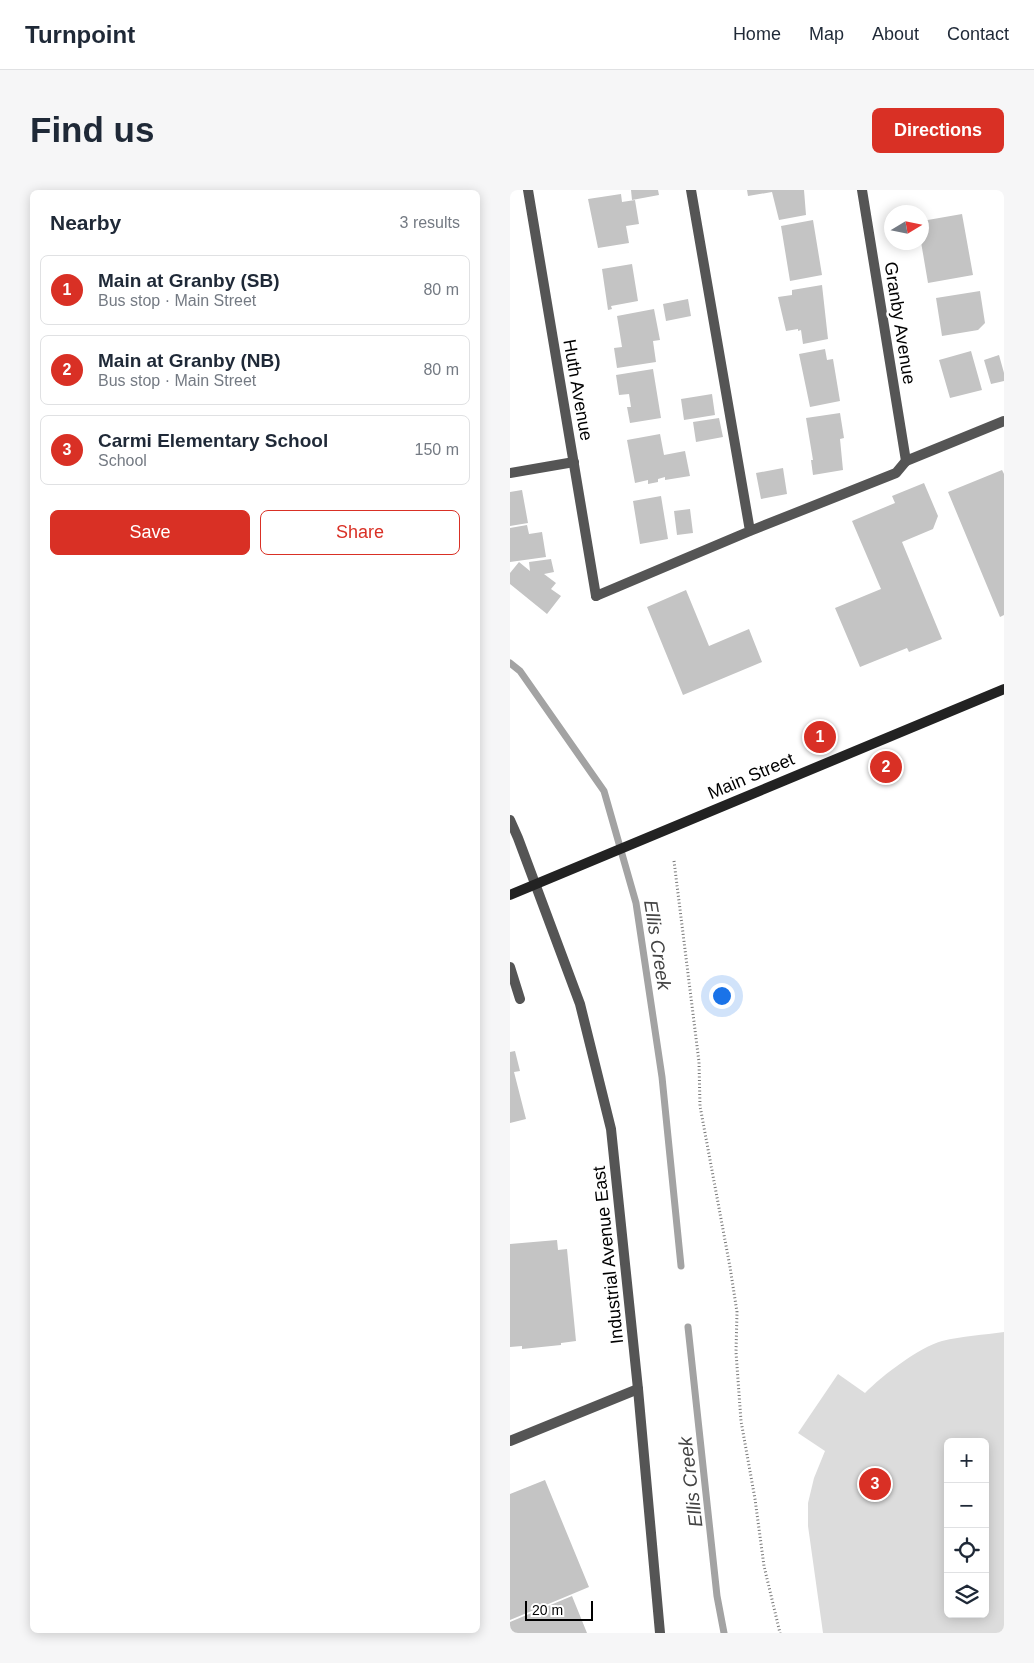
<!DOCTYPE html>
<meta charset="utf-8">
<style>
:root{--surface:#fff;--page:#f6f6f7;--text:#1f2937;--muted:#747a83;--line:#e0e1e3;--accent:#d93025}
body{margin:0;font-family:Arial,sans-serif;background:var(--page);color:var(--text)}
.controls{position:absolute;right:15px;bottom:15px;display:grid;overflow:hidden;border-radius:8px;box-shadow:0 2px 12px #0003}
.controls button{width:45px;height:45px;display:grid;place-items:center;padding:0;border:0;border-bottom:1px solid var(--line);background:var(--surface);color:var(--text);font:25px sans-serif}
.compass{position:absolute;left:374px;top:15px;width:45px;height:45px;border-radius:50%;background:var(--surface);box-shadow:0 2px 12px #0003;rotate:80deg}
.scale{position:absolute;left:15px;bottom:12px;width:68px;box-sizing:border-box;padding-left:5px;border:2px solid #000;border-top:0;font-size:14px;line-height:18px;white-space:nowrap;color:#000;-webkit-text-stroke:4px #fff;paint-order:stroke}
.you{position:absolute;left:211px;top:805px;width:18px;height:18px;margin:-12px;border:4px solid #fff;border-radius:50%;background:#1a73e8;box-shadow:0 0 0 8px #1a73e833}
.badge{display:grid;place-items:center;width:32px;height:32px;border-radius:50%;background:var(--accent);color:#fff;font-size:16px;font-weight:700}
.pin{position:absolute;translate:-50% -50%;border:2px solid #fff;box-shadow:0 1px 5px #0006}
.list{margin:0;padding:0;list-style:none}
h2{display:flex;justify-content:space-between;align-items:center;height:65px;margin:0;padding:0 20px;font-size:21px}
h2 small{font-size:16px;font-weight:400;color:var(--muted)}
.list li{display:grid;grid-template-columns:32px 1fr auto;gap:15px;align-items:center;box-sizing:border-box;height:70px;margin:0 10px 10px;padding:0 10px;border:1px solid var(--line);border-radius:8px}
.list b{display:block;font-size:19px;white-space:nowrap}
.list p{margin:0;font-size:16px;white-space:nowrap;color:var(--muted)}
.list em{font-size:16px;font-style:normal;color:var(--muted)}
.actions{display:flex;gap:10px;padding:15px 20px}
.actions a{flex:1;padding:11px 0;border:1px solid var(--accent);border-radius:8px;text-align:center;font-size:18px;color:var(--accent)}
.actions .main{background:var(--accent);color:#fff}
.icon{flex:none;width:28px;height:28px;fill:none;stroke:currentColor;stroke-width:2;stroke-linecap:round;stroke-linejoin:round}
.map{position:relative;flex:none;width:494px;height:1443px;overflow:hidden;border-radius:8px}
header{display:flex;align-items:center;gap:30px;box-sizing:border-box;height:70px;padding:0 25px;background:var(--surface);border-bottom:1px solid var(--line)}
header strong{font-size:24px}
nav{display:flex;gap:28px;margin-inline-start:auto;font-size:18px}
.intro{display:flex;align-items:center;justify-content:space-between;box-sizing:border-box;height:120px;padding:0 30px}
h1{margin:0;font-size:35px}
.button{padding:12px 22px;border-radius:8px;background:var(--accent);color:#fff;font-size:18px;font-weight:700}
main{display:flex;gap:30px;padding:0 30px}
aside{flex:1;background:var(--surface);border-radius:8px;box-shadow:0 2px 12px #0003}
.map>svg:first-child{display:block}
</style>
<header>
<strong>Turnpoint</strong>
<nav><a>Home</a><a>Map</a><a>About</a><a>Contact</a></nav>
</header>
<div class="intro"><h1>Find us</h1><a class="button">Directions</a></div>
<main>
<aside>
<h2>Nearby<small>3 results</small></h2>
<ul class="list">
<li><span class="badge">1</span><div><b>Main at Granby (SB)</b><p>Bus stop · Main Street</p></div><em>80 m</em></li>
<li><span class="badge">2</span><div><b>Main at Granby (NB)</b><p>Bus stop · Main Street</p></div><em>80 m</em></li>
<li><span class="badge">3</span><div><b>Carmi Elementary School</b><p>School</p></div><em>150 m</em></li>
</ul>
<div class="actions"><a class="main">Save</a><a>Share</a></div>
</aside>
<div class="map">
<svg width="494" height="1443" viewBox="0 0 494 1443">
<rect width="100%" height="100%" fill="#fff"/>
<!-- green -->
<path fill="#dcdcdc" fill-rule="evenodd" d="M494 1142V1443H313L298 1336V1313L304 1288 315 1261 288 1243 328 1184 355 1203C373 1185 408 1158 432 1151 452 1146 474 1145 494 1142ZM438 1252H475V1424H438Z"/>
<g fill="none" stroke-linecap="round" stroke-linejoin="round">
<!-- stream -->
<path stroke="#a3a3a3" stroke-width="7" d="M0 473 10 481 94 601 126 713 152 887 171 1076
M178 1137 207 1406 214 1443"/>
</g>
<!-- building -->
<path fill="#c4c4c4" d="M121 0H148L149 5 122 10Z
M237 0H294L296 25 269 30 262 2 238 6Z
M111 4 112 12 125 10 129 34 116 36 119 53 88 58 78 9Z
M452 24 463 85 418 93 411 52 412 31Z
M303 30 312 85 280 91 271 36Z
M122 74 128 111 101 116 102 119 98 120 92 79Z
M312 95 318 149 293 154 291 140 288 141V139L276 141 268 107 282 105V100Z
M470 101 475 133 468 140 432 146 426 108Z
M178 109 181 126 156 131 153 114Z
M144 119 150 150 143 151 146 172 107 178 104 158 112 157 107 126Z
M315 159 317 170 323 169 330 211 300 217 289 164Z
M461 161 472 200 440 208 429 170Z
M489 165 494 183V191L481 194 474 170Z
M143 179 151 228 120 233 117 217H121L119 204 109 205 106 185Z
M202 204 205 225 174 230 171 209Z
M330 223 334 248 330 249 333 280 303 285 301 270H303L296 228Z
M209 228 213 247 186 252 183 232Z
M150 244 154 265 175 261 180 286 155 290V287L148 289V292L138 294V290L125 293 117 250Z
M273 278 277 304 251 309 246 283Z
M492 280 494 284V425L490 427 438 302Z
M414 293 428 326 423 339 392 352 432 449 399 462 397 458 350 477 325 418 371 399 342 331 385 313 382 306Z
M12 300 18 333 0 336V302Z
M151 306 158 349 130 354 123 311Z
M180 319 183 343 167 345 164 321Z
M17 335 19 344 32 342 36 367 0 372V338Z
M41 369 44 382 34 384 46 393 41 399 51 406 37 424 0 394V383L9 372 20 381 19 372Z
M176 400 199 456 239 439 252 472 173 505 137 417Z
M5 861 10 881 4 882 16 929 0 933V862Z
M47 1050 48 1060 57 1059 66 1151 51 1153V1155L12 1159V1156L0 1157V1054Z
M35 1290 79 1397 0 1430V1304Z
M62 1406 77 1443H0V1432Z"/>
<g fill="none" stroke-linecap="round" stroke-linejoin="round">
<!-- path -->
<path stroke="#777" stroke-width="3" stroke-dasharray="1 2.5" stroke-linecap="butt" d="M164 671 189 872 190 916 220 1077 227 1122 226 1162 231 1231 245 1309 254 1376 270 1443"/>
<!-- service -->
<path stroke="#555" stroke-width="10" d="M181 0 240 341
M0 283 64 272
M86 406 240 341 386 283 396 271
M0 777 10 809"/>
<!-- minor -->
<path stroke="#555" stroke-width="10" d="M18 0 86 406
M352 0 396 271 494 231
M0 1251 128 1199"/>
<!-- tertiary -->
<path stroke="#555" stroke-width="10" d="M0 630 8 648 70 814 101 939 128 1199 150 1443"/>
<!-- secondary -->
<path stroke="#222" stroke-width="10" d="M0 705 494 499"/>
</g>
<g text-anchor="middle" stroke-width="5" stroke-linejoin="round" paint-order="stroke">
<!-- street labels -->
<g font-size="18" fill="#000" stroke="#fff">
<text transform="translate(390 133) rotate(81)" y="6">Granby Avenue</text>
<text transform="translate(68 200) rotate(80)" y="6">Huth Avenue</text>
<text transform="translate(241 586) rotate(-23)" y="6">Main Street</text>
<text transform="translate(98 1065) rotate(-96)" y="6">Industrial Avenue East</text>
</g>
<!-- water labels -->
<g font-size="19" font-style="italic" fill="#444" stroke="#fff">
<text transform="translate(148 755) rotate(81)" y="7">Ellis Creek</text>
<text transform="translate(180 1292) rotate(-97)" y="7">Ellis Creek</text>
</g>
</g>
</svg>
<div class="controls">
<button>+</button>
<button>−</button>
<button><svg class="icon" aria-label="locate" viewBox="0 0 24 24"><circle cx="12" cy="12" r="6"/><path d="M12 2v4M12 18v4M2 12h4M18 12h4"/></svg></button>
<button><svg class="icon" aria-label="layers" viewBox="0 0 24 24"><path d="M12 4l9 5-9 5-9-5zM3 14l9 5 9-5"/></svg></button>
</div>
<svg class="compass" viewBox="-18 -18 36 36"><path d="M0-13l5 13h-10z" fill="#e53935"/><path d="M0 13l5-13h-10z" fill="#747a83"/></svg>
<div class="scale">20 m</div>
<div class="you"></div>
<div class="pin badge" style="left:310px;top:547px">1</div>
<div class="pin badge" style="left:376px;top:577px">2</div>
<div class="pin badge" style="left:365px;top:1294px">3</div>
</div>
</main>
